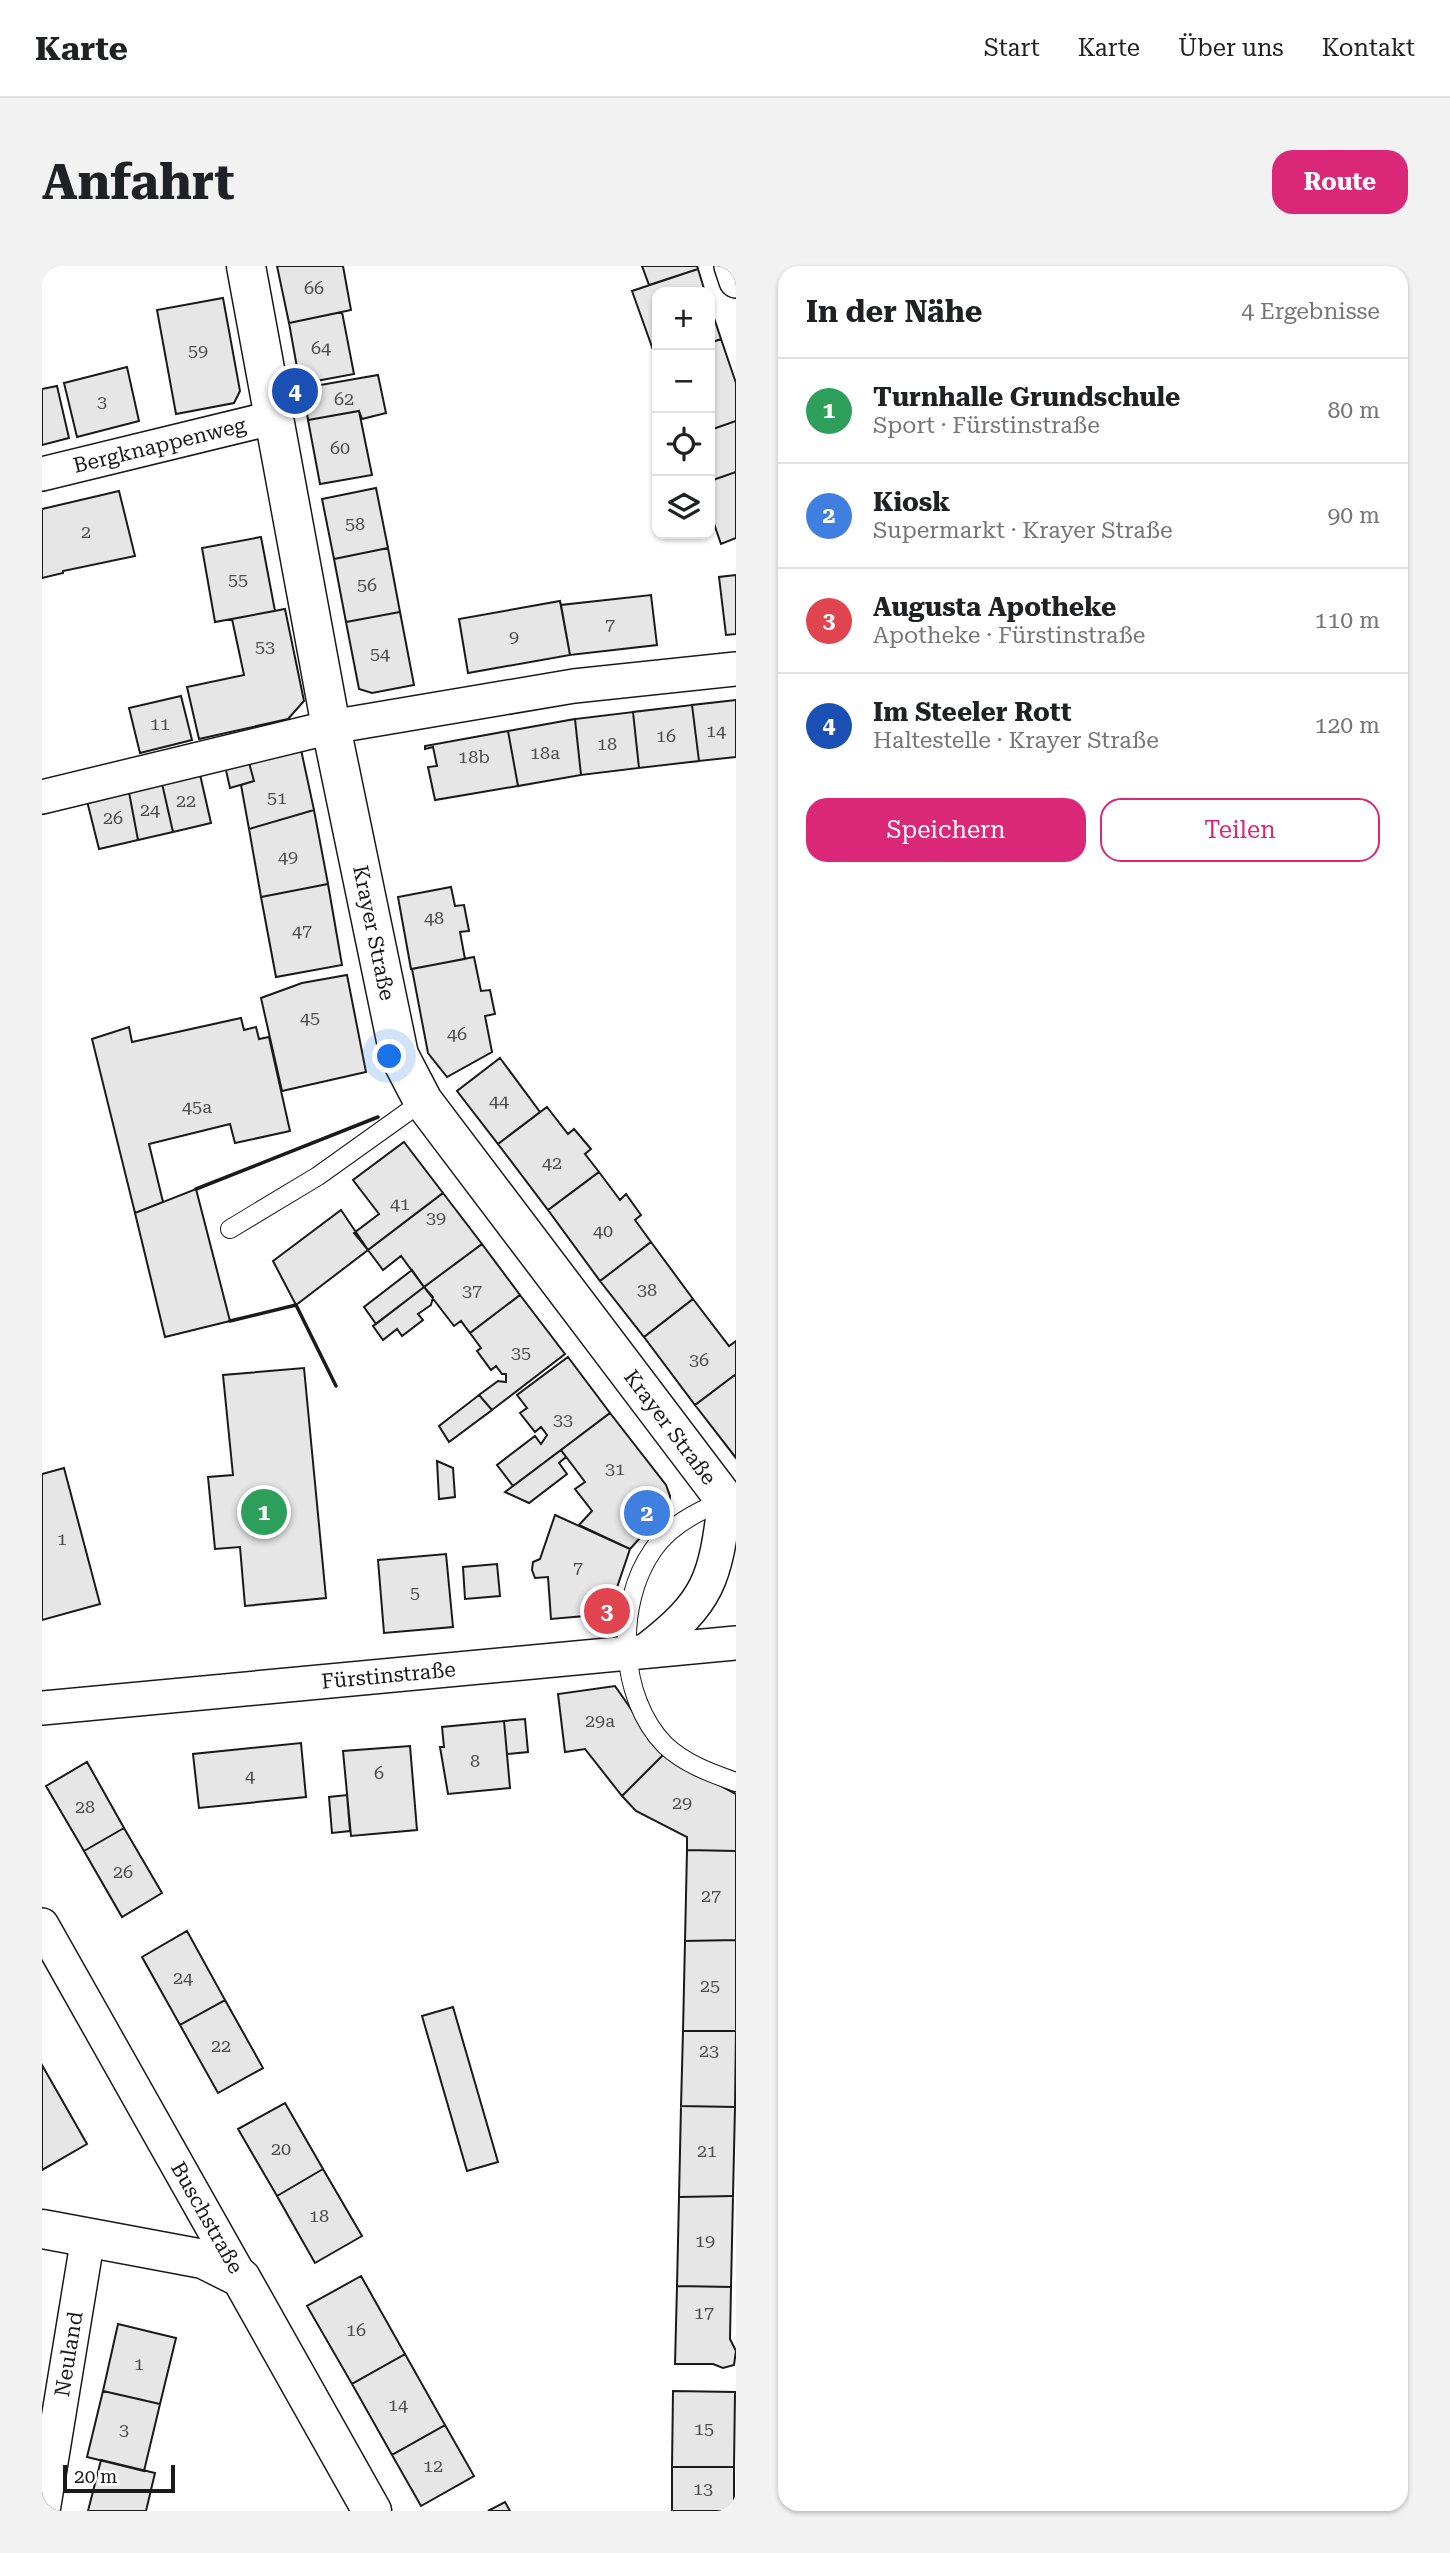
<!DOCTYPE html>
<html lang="de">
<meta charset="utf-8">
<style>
:root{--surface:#fff;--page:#f2f2f2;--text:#202124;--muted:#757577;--line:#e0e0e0;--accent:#db2777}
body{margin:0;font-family:"Roboto Serif",serif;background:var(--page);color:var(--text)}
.controls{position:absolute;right:21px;top:21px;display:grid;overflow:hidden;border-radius:14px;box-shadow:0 2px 5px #0004}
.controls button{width:63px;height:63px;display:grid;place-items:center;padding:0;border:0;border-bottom:2px solid var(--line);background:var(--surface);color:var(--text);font:35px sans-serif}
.scale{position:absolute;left:21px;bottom:18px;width:112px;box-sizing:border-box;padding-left:7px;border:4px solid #1a1a1a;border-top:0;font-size:19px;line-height:24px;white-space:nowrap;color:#1a1a1a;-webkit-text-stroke:5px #fff;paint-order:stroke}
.you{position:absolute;left:348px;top:791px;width:24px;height:24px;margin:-18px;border:5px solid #fff;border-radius:50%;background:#1a73e8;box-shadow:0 0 0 10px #1a73e833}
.badge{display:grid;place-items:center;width:46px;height:46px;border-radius:50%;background:var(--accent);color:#fff;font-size:23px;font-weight:700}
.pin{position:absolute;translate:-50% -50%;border:4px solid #fff;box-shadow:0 2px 7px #0006}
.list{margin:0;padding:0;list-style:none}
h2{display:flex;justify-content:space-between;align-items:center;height:91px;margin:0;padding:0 28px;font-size:30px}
h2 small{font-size:23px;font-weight:400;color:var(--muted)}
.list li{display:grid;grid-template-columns:46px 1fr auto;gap:21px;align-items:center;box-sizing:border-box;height:105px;padding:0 28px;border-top:2px solid var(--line)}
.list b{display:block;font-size:26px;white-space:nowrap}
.list p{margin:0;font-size:23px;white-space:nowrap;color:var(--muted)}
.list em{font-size:23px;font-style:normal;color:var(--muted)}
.actions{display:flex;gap:14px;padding:21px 28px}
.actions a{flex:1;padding:16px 0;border:2px solid var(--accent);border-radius:21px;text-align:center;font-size:24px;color:var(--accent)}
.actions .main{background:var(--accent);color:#fff}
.icon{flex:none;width:38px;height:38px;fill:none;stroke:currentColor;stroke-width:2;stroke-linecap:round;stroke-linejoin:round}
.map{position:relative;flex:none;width:694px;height:2245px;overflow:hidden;border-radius:21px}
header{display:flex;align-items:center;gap:42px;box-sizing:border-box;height:98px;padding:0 35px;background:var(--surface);border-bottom:2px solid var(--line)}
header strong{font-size:33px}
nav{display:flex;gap:38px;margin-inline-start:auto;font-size:24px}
.intro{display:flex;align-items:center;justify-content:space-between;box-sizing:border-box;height:168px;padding:0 42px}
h1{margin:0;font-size:49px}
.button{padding:18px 32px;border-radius:21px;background:var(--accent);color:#fff;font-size:24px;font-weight:700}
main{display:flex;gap:42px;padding:0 42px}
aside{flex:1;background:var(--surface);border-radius:21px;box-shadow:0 2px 5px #0004}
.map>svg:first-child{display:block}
</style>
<header>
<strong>Karte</strong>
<nav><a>Start</a><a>Karte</a><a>Über uns</a><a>Kontakt</a></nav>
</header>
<div class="intro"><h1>Anfahrt</h1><a class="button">Route</a></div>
<main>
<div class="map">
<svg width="694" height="2245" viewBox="0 0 694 2245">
<rect width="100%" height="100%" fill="#fff"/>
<!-- building -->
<path fill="#e6e6e6" stroke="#1a1a1a" stroke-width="2" d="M235 0H301L309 44 247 57Z
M600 0H655L656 3 607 19Z
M656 3 663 26H615V95L590 25Z
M181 32 198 125 192 137 134 148 115 44Z
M668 40 679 73 668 77Z
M300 46 312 108 258 118 247 57Z
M679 73 694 117V155L668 164V77Z
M85 101 97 155 35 171 22 117Z
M336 109 344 147 320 153 317 145 266 154 261 122Z
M15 120 27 172 0 179V123Z
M317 145 330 209 278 218 266 154Z
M694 155V206L668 215V164Z
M694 206V272L679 278 668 246V215Z
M334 222 346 282 292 293 280 233Z
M77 225 93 290 21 305V307L0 312V243Z
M219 271 233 345 173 356 160 282Z
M346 282 358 346 304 356 292 293Z
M694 309V368L684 369 677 311Z
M609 329 615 379 528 389 519 339Z
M518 335 528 389 426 407 417 353Z
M243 343 262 435 246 453 157 473 145 421 202 409 190 353Z
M358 346 372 419 330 427 317 423 304 356Z
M139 430 150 474 98 487 87 442Z
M694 434V491L657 495 650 439Z
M650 439 657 495 597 502 591 446Z
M591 446 597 502 539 509 533 453Z
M533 453 539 509 476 520 466 465Z
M466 465 476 520 393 534 386 501 395 500 391 481 383 483V480Z
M258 479 272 544 207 563 199 519 212 515 206 493Z
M206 493 212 515 188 522 183 500Z
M157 504 169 557 131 566 119 513Z
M119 513 131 566 96 574 86 521Z
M86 521 96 574 57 583 44 531Z
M272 544 286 618 219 631 207 563Z
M286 618 300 699 234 711 219 631Z
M409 621 413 640 422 639 427 665 418 666 423 693 369 703 356 631Z
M432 691 439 725 448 724 453 748 443 750 450 786 405 811 386 787 370 703Z
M305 709 324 806 240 825 219 732 260 717Z
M199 752 202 764 214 761 217 773 227 771 248 865 193 877 188 858 107 878 121 936 93 947 50 773 87 761 90 776Z
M458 792 498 846 456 878 415 825Z
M505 841 526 868 532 863 549 883 543 888 557 906 506 944 456 878Z
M362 876 401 927 326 984 312 967 337 948 311 914Z
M557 906 578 934 584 928 599 949 593 954 609 976 558 1015 506 944Z
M154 923 188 1055 123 1071 93 947Z
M401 927 440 978 382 1021 359 990 341 1004 326 984Z
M299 944 326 984 254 1039 231 995Z
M609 976 651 1033 602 1071 558 1015Z
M440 978 478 1029 428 1067 419 1055 412 1060 382 1021Z
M370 1004 382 1021 334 1058 322 1041Z
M382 1021 391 1031 389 1039 376 1048 381 1054 360 1070 355 1063 341 1074 331 1060Z
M478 1029 523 1088 450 1144 437 1129 456 1115 464 1116V1108H460L454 1100 449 1104 435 1085 439 1082 428 1067Z
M651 1033 687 1080 694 1075V1108L653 1139 602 1071Z
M526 1091 568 1147 471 1220 455 1199 493 1170 499 1178 505 1169 499 1161 493 1166 478 1147 485 1142 475 1129Z
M262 1102 284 1332 203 1340 198 1281 173 1283 166 1211 191 1209 181 1109Z
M694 1108V1192L653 1139Z
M437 1129 450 1144 407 1176 397 1160Z
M568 1147 624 1219 628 1230 627 1240 588 1283 537 1259 550 1245 533 1223 543 1216 519 1184Z
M519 1184 524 1191 517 1197 525 1208 487 1237 463 1226Z
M395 1195 411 1202 413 1231 397 1233Z
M22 1202 58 1338 0 1354V1208Z
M513 1249 588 1283 566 1348 509 1353 506 1311 493 1312 490 1304 491 1296 498 1293Z
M404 1288 411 1361 342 1367 336 1294Z
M455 1298 458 1330 423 1333 421 1301Z
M573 1420 621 1489 580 1530 543 1483 523 1486 516 1428Z
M483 1453 486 1486 465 1488 462 1455Z
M462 1455 468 1522 406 1528 398 1481H402L400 1461Z
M259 1477 264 1531 157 1542 151 1488Z
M368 1480 375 1564 309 1570 301 1485Z
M621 1489 694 1528V1585L645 1584V1571L594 1545 580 1530Z
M45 1496 82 1562 42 1585 4 1520Z
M305 1529 308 1565 290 1567 287 1531Z
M82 1562 120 1627 80 1651 42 1585Z
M645 1584 694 1585V1674L643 1675Z
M145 1665 183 1734 138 1759 100 1691Z
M694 1674V1765H641L643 1675Z
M183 1734 221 1802 176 1827 138 1759Z
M411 1741 456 1896 425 1905 380 1750Z
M641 1765H694L693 1841 639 1840Z
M0 1799 45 1878 0 1904Z
M243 1837 281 1903 235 1930 196 1863Z
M639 1840 693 1841 691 1930 637 1931Z
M281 1903 320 1970 273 1997 235 1930Z
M691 1930 689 2021 635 2020 637 1931Z
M319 2010 363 2088 310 2118 265 2040Z
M635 2020 689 2021 688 2073 694 2085 692 2099 681 2102 671 2098H633Z
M76 2058 134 2072 118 2138 61 2125Z
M363 2088 403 2159 350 2189 310 2118Z
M61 2125 118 2138 102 2205 45 2191Z
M631 2125 693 2126 692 2201H630Z
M403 2159 432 2210 379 2240 350 2189Z
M59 2194 113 2207 104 2245H46Z
M630 2201H692V2245H630Z
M463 2236 468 2245H446Z"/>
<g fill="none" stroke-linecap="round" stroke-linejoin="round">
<!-- lane casing -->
<g stroke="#1a1a1a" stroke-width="20">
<path id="lane" d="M188 963 276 910 381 835
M685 1234C657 1244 628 1259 611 1284 573 1338 576 1431 623 1479 643 1498 669 1507 694 1516"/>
</g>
<!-- street casing -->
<g stroke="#1a1a1a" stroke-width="36">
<g id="street">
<path d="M689 0 694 15"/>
<path id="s1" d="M0 208 234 151"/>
<path d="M0 531 289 461 532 420 694 403"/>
<path d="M603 1385C668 1335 673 1314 683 1234"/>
<path id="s2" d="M0 1442 694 1377"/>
<path id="s3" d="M0 1659 199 2012"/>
<path id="s4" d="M1 2245 46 1971"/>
</g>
</g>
<!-- secondary casing -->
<g stroke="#1a1a1a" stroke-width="41">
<g id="secondary">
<path id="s5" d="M204 0 289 461 357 789 381 835 683 1234 694 1254"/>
<path d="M0 1963 161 1993 199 2012 330 2245"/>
</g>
</g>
<!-- lane -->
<use href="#lane" stroke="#fff" stroke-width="18"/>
<!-- street -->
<use href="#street" stroke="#fff" stroke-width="33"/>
<!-- secondary -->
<use href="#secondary" stroke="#fff" stroke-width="38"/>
<!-- wall -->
<path stroke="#1a1a1a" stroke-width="3.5" d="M154 923 336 851
M188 1055 254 1039 294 1120"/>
</g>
<g text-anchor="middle" stroke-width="5" stroke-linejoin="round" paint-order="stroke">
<!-- number labels -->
<g font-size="18" fill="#4d4d4d">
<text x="272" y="28">66</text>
<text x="279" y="88">64</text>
<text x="156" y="91">59</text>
<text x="302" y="139">62</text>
<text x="60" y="142">3</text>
<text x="298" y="188">60</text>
<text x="313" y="264">58</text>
<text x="44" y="272">2</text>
<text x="196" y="320">55</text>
<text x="325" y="325">56</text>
<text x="568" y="365">7</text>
<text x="472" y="377">9</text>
<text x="223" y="387">53</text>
<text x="338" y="394">54</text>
<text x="118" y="464">11</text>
<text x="674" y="471">14</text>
<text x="624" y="476">16</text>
<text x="565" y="484">18</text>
<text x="503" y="493">18a</text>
<text x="432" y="497">18b</text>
<text x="235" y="538">51</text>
<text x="144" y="541">22</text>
<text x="108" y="550">24</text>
<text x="71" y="558">26</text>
<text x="246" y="597">49</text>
<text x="392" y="658">48</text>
<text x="260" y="671">47</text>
<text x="268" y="758">45</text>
<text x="415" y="774">46</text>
<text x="457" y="841">44</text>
<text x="155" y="847">45a</text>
<text x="510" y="903">42</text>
<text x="358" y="944">41</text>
<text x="394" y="958">39</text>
<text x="561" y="971">40</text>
<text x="605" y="1030">38</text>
<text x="430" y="1031">37</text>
<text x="479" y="1093">35</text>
<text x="657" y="1100">36</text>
<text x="521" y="1160">33</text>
<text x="573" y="1209">31</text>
<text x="20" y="1279">1</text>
<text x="536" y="1308">7</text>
<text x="373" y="1333">5</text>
<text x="558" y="1461">29a</text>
<text x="433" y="1501">8</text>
<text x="337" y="1513">6</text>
<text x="208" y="1516">4</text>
<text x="640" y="1543">29</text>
<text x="43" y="1547">28</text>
<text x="81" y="1612">26</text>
<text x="669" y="1636">27</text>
<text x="141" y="1718">24</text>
<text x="668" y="1726">25</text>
<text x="179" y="1786">22</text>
<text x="667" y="1791">23</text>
<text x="239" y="1889">20</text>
<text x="665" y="1891">21</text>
<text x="277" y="1956">18</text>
<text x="663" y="1981">19</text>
<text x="662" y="2053">17</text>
<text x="314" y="2070">16</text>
<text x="97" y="2104">1</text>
<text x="356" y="2145">14</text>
<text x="662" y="2169">15</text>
<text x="82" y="2170">3</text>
<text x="391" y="2206">12</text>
<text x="661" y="2229">13</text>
</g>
<!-- street labels -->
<g font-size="21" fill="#1a1a1a" stroke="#fff">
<text dy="7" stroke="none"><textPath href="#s1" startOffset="121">Bergknappenweg</textPath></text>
<text dy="7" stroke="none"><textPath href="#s5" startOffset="679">Krayer Straße</textPath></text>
<text dy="7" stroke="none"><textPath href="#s5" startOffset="1265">Krayer Straße</textPath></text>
<text dy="7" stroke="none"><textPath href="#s2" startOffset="348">Fürstinstraße</textPath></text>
<text dy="7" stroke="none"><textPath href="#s3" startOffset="336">Buschstraße</textPath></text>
<text dy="7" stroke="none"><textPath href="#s4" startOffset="159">Neuland</textPath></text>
</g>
</g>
</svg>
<div class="controls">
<button>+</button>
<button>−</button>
<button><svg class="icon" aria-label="locate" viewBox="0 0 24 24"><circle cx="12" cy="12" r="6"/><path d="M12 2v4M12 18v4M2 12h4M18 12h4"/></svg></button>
<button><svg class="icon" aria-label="layers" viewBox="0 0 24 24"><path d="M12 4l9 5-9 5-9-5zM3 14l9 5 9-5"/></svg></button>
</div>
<div class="scale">20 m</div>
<div class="you"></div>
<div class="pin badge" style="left:222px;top:1246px;background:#2e9e5b">1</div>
<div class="pin badge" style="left:605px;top:1247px;background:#3f7fe0">2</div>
<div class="pin badge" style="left:565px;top:1345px;background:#e0444e">3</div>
<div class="pin badge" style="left:253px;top:125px;background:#1a4fb4">4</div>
</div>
<aside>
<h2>In der Nähe<small>4 Ergebnisse</small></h2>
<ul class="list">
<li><span class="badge" style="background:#2e9e5b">1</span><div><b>Turnhalle Grundschule</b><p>Sport · Fürstinstraße</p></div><em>80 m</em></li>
<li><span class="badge" style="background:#3f7fe0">2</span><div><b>Kiosk</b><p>Supermarkt · Krayer Straße</p></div><em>90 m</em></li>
<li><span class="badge" style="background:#e0444e">3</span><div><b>Augusta Apotheke</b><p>Apotheke · Fürstinstraße</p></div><em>110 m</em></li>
<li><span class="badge" style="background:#1a4fb4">4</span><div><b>Im Steeler Rott</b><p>Haltestelle · Krayer Straße</p></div><em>120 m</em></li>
</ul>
<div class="actions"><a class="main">Speichern</a><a>Teilen</a></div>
</aside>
</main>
